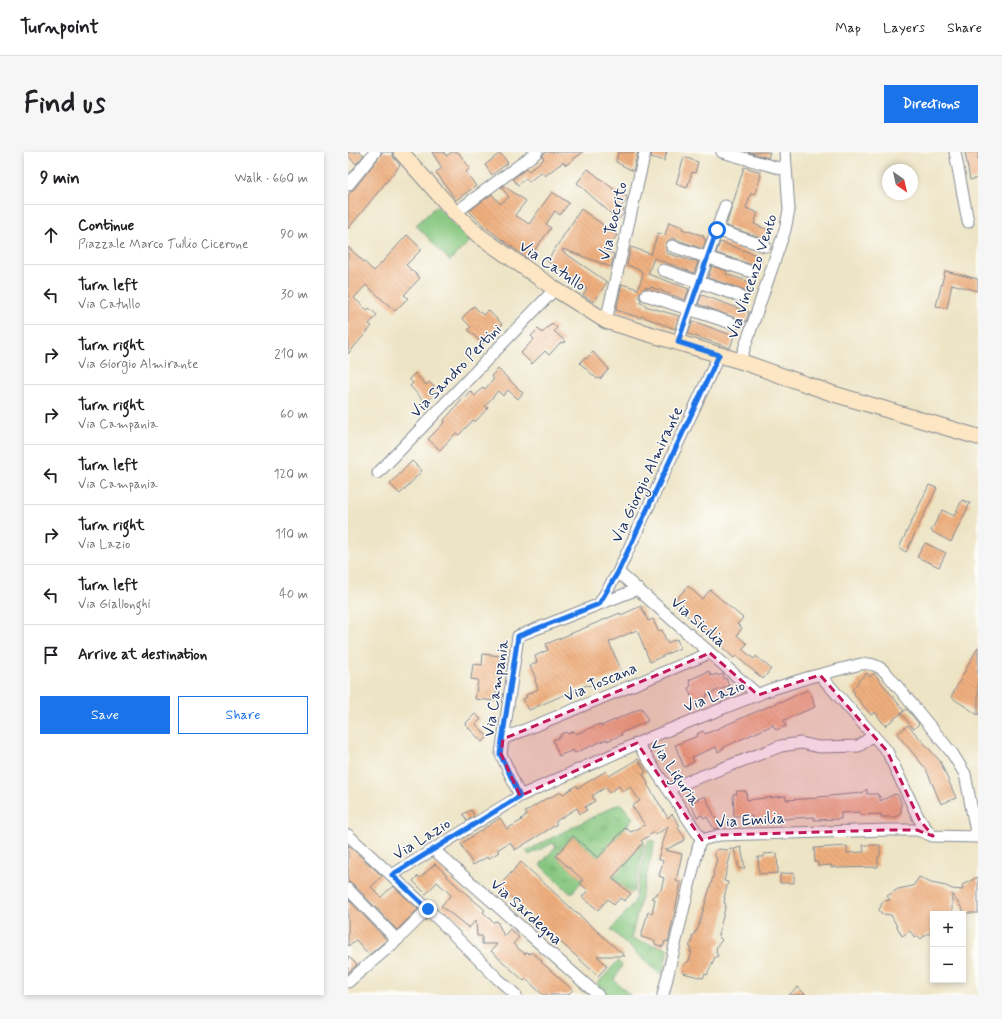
<!DOCTYPE html>
<meta charset="utf-8">
<style>
:root{--surface:#fff;--page:#f6f6f6;--text:#202124;--muted:#757577;--line:#e0e0e0;--accent:#1a73e8}
body{margin:0;font-family:Mynerve,sans-serif;background:var(--page);color:var(--text)}
.controls{position:absolute;right:12px;bottom:12px;display:grid;overflow:hidden;border-radius:0px;box-shadow:0 2px 6px #0003}
.controls button{width:36px;height:36px;display:grid;place-items:center;padding:0;border:0;border-bottom:1px solid var(--line);background:var(--surface);color:var(--text);font:20px sans-serif}
.compass{position:absolute;left:534px;top:12px;width:36px;height:36px;border-radius:50%;background:var(--surface);box-shadow:0 2px 6px #0003;rotate:146deg}
.stop{position:absolute;width:12px;height:12px;margin:-9px;border:3px solid #1a73e8;border-radius:50%;background:#fff}
.stop.end{background:#1a73e8;border-color:#fff;box-shadow:0 1px 4px #0008}
.list{margin:0;padding:0;list-style:none}
h2{display:flex;justify-content:space-between;align-items:center;height:52px;margin:0;padding:0 16px;font-size:17px}
h2 small{font-size:13px;font-weight:400;color:var(--muted)}
.list li{display:grid;grid-template-columns:26px 1fr auto;gap:12px;align-items:center;box-sizing:border-box;height:60px;padding:0 16px;border-top:1px solid var(--line)}
.list b{display:block;font-size:15px;white-space:nowrap}
.list p{margin:0;font-size:13px;white-space:nowrap;color:var(--muted)}
.list em{font-size:13px;font-style:normal;color:var(--muted)}
.actions{display:flex;gap:8px;padding:12px 16px}
.actions a{flex:1;padding:9px 0;border:1px solid var(--accent);border-radius:0px;text-align:center;font-size:14px;color:var(--accent)}
.actions .main{background:var(--accent);color:#fff}
.icon{flex:none;width:22px;height:22px;fill:none;stroke:currentColor;stroke-width:2;stroke-linecap:round;stroke-linejoin:round}
.map{position:relative;flex:none;width:630px;height:843px;overflow:hidden;border-radius:0px}
header{display:flex;align-items:center;gap:24px;box-sizing:border-box;height:56px;padding:0 20px;background:var(--surface);border-bottom:1px solid var(--line)}
header strong{font-size:19px}
nav{display:flex;gap:22px;margin-inline-start:auto;font-size:14px}
.intro{display:flex;align-items:center;justify-content:space-between;box-sizing:border-box;height:96px;padding:0 24px}
h1{margin:0;font-size:28px}
.button{padding:10px 18px;border-radius:0px;background:var(--accent);color:#fff;font-size:14px;font-weight:700}
main{display:flex;gap:24px;padding:0 24px}
aside{flex:1;background:var(--surface);border-radius:0px;box-shadow:0 2px 6px #0003}
.map>svg:first-child{display:block}
</style>
<header>
<strong>Turnpoint</strong>
<nav><a>Map</a><a>Layers</a><a>Share</a></nav>
</header>
<div class="intro"><h1>Find us</h1><a class="button">Directions</a></div>
<main>
<aside>
<h2>9 min<small>Walk · 660 m</small></h2>
<ul class="list">
<li><svg class="icon" aria-label="ahead" viewBox="0 0 24 24"><path d="M12 20V5M6 11l6-6 6 6"/></svg><div><b>Continue</b><p>Piazzale Marco Tullio Cicerone</p></div><em>90 m</em></li>
<li><svg class="icon" aria-label="left" viewBox="0 0 24 24"><path d="M17 20v-9H6M10 6l-5 5 5 5"/></svg><div><b>Turn left</b><p>Via Catullo</p></div><em>30 m</em></li>
<li><svg class="icon" aria-label="right" viewBox="0 0 24 24"><path d="M7 20v-9h11M14 6l5 5-5 5"/></svg><div><b>Turn right</b><p>Via Giorgio Almirante</p></div><em>210 m</em></li>
<li><svg class="icon" aria-label="right" viewBox="0 0 24 24"><path d="M7 20v-9h11M14 6l5 5-5 5"/></svg><div><b>Turn right</b><p>Via Campania</p></div><em>60 m</em></li>
<li><svg class="icon" aria-label="left" viewBox="0 0 24 24"><path d="M17 20v-9H6M10 6l-5 5 5 5"/></svg><div><b>Turn left</b><p>Via Campania</p></div><em>120 m</em></li>
<li><svg class="icon" aria-label="right" viewBox="0 0 24 24"><path d="M7 20v-9h11M14 6l5 5-5 5"/></svg><div><b>Turn right</b><p>Via Lazio</p></div><em>110 m</em></li>
<li><svg class="icon" aria-label="left" viewBox="0 0 24 24"><path d="M17 20v-9H6M10 6l-5 5 5 5"/></svg><div><b>Turn left</b><p>Via Giallonghi</p></div><em>40 m</em></li>
<li><svg class="icon" aria-label="arrive" viewBox="0 0 24 24"><path d="M6 21V4h12l-3 4 3 4H6"/></svg><div><b>Arrive at destination</b></div></li>
</ul>
<div class="actions"><a class="main">Save</a><a>Share</a></div>
</aside>
<div class="map">
<svg width="630" height="843" viewBox="0 0 630 843">
<defs>
<pattern id="grass-tufts" width="24" height="20" patternUnits="userSpaceOnUse"><rect width="24" height="20" fill="#85c67e"/><path d="M3 7l-1-3M5 7V3M7 7l1-3M15 17l-1-3M17 17v-4M19 17l1-3" fill="none" stroke="#6ca16a"/></pattern>
<pattern id="building-back-hatch" width="6" height="6" patternUnits="userSpaceOnUse"><rect width="6" height="6" fill="#efaf7e"/><path d="M-1 5l2 2M0 0l6 6M5-1l2 2" fill="none" stroke="#cc976f"/></pattern>
</defs>
<rect width="100%" height="100%" fill="#fdfcf7"/>
<filter id="ink" filterUnits="userSpaceOnUse"><feTurbulence type="fractalNoise" baseFrequency=".025" numOctaves="2"/><feDisplacementMap in="SourceGraphic" scale="8" xChannelSelector="R" yChannelSelector="G"/><feConvolveMatrix kernelMatrix="1 2 1 2 8 2 1 2 1" color-interpolation-filters="sRGB"/></filter>
<filter id="wash" filterUnits="userSpaceOnUse"><feTurbulence type="fractalNoise" baseFrequency=".012" numOctaves="4" result="noise"/><feDisplacementMap in="SourceGraphic" scale="16" xChannelSelector="R" yChannelSelector="G"/><feGaussianBlur stdDeviation="0.9" result="paint"/><feColorMatrix in="noise" values="0 0 0 0 0 0 0 0 0 0 0 0 0 0 0 0 0 1.4 0 .05"/><feComposite in="paint" operator="in"/></filter>
<g filter="url(#wash)">
<rect width="100%" height="100%" fill="#ede4c5"/>
<!-- grass -->
<path fill="url(#grass-tufts)" stroke="#507a6e" d="M272 651 285 666 253 704 257 712 225 684 208 704 235 728 223 742 192 713 208 694 205 691 181 703 178 699Z
M300 689H307L283 787 321 797 313 823 263 778 286 751Z
M295 691 297 692 286 739 283 742 264 726Z
M270 809 274 813 266 828 282 843H260L248 833Z"/>
<!-- pitch -->
<path fill="#85c67e" stroke="#507a6e" d="M89 54 122 89 102 109 68 73Z"/>
<g id="blocks">
<!-- building -->
<path fill="url(#building-back-hatch)" d="M0 0H12L16 3 8 12 0 4Z
M34 0H44L46 6 52 13 0 77V43L7 36 32 4Z
M84 0H96L98 4 104 0H110L122 16 118 20 128 34 108 48 88 20 94 16Z
M198 0H235L218 13 215 10 197 24 193 20 181 30 178 26 170 33 165 27 179 16 181 19 196 7 194 4Z
M270 0H290L285 19 268 10Z
M304 0H319L316 9 303 5Z
M400 0H422L420 6Z
M617 0H630V26L622 28Z
M152 1 160 11 144 23 137 13Z
M336 5 350 10 347 21 344 20 339 36 328 32Z
M396 15 413 20 412 22 413 23 407 42 403 41 398 56 410 61 406 72 423 79 420 88 378 74Z
M240 17 268 39V38L279 45V48L273 55 276 58V61L270 68 229 31Z
M156 34 178 49 167 63 181 72 204 40 221 51 212 63 207 59 198 72 203 76 180 107 137 75 121 59 144 42 152 52 161 45 153 35Z
M233 57 269 83 258 99 266 102 263 115 215 97 214 99 259 130 246 150 235 143 239 137 199 109Z
M321 70 335 75 334 77 356 84 355 86 358 87 355 97 324 86 318 91V101L344 109 345 108 350 110 346 121 306 106 300 122 341 137 337 148 303 135 302 136 298 135 292 140 291 145 293 148 292 151 297 152V154L331 164 327 177 293 164V166L268 158 274 132 290 137 295 122 292 118 279 113 283 95 303 102 310 81 317 83Z
M59 83 74 97 58 113 72 126 56 143 60 146 47 159 18 133 6 146 19 158 21 156 29 163 21 172 24 174 0 202V95L26 119Z
M372 90 414 105 411 115 368 101Z
M364 114 379 119 378 122 405 131 401 141 394 137 360 126Z
M597 119 630 127V139L604 132 599 156 588 154Z
M354 143 401 160 398 170 350 152Z
M126 154 135 163 140 158 154 172 135 192 120 178 123 175 114 166Z
M345 169 386 184 382 196 340 182Z
M204 171 209 176 206 179 218 190 212 191 201 203 197 199 184 212 173 201 186 187 183 184 190 177 194 181Z
M245 200 261 217 252 227 250 226 249 227 232 211 236 206 238 207Z
M150 217 175 241 170 247 160 238 155 244 150 239 137 254 140 256 127 270 125 268 111 283 108 281 92 298 80 287 97 270 96 268 122 239 127 244 135 235 137 237 146 227 143 224Z
M67 221 78 233 81 230 90 239 78 251 62 234 65 231 61 227Z
M64 309 74 319 52 342 42 332Z
M581 333 589 336 558 400 551 396Z
M614 348 622 351 603 390 583 379 594 358 606 364Z
M577 391 598 401 591 415 569 405Z
M340 434 354 447 362 438 395 466 389 472 394 476 389 483 399 492 394 497 406 507 408 504 423 517 415 527 388 504 386 506 325 451Z
M293 454 300 469 305 467 310 479 314 478 319 491 329 487 332 496 302 510 289 478 261 490 274 520 240 534 239 533 181 558 175 547 179 545 178 543 190 537 187 528 188 527 182 514 189 510 187 504 200 498 198 492 272 461 273 463Z
M630 495V563L603 545Z
M135 502 153 504 147 549 127 547 130 528 123 527 125 512 134 513Z
M361 519 363 524 369 522 370 524 375 522 376 527 378 526 381 534 358 543 359 545 346 551 340 536 343 534 341 528Z
M519 521 522 525 526 521 556 559 537 574 527 560 523 563 506 542 507 541 504 537 510 531 509 530Z
M459 538 462 540 466 549 465 550 467 555 436 568 438 574 428 578 425 573 376 595V596L370 600 368 595 344 605 346 610 336 615 327 593 350 584 349 582 355 579 357 582 433 549 434 550Z
M294 556 300 569 273 581 274 583 259 589V587L227 601 225 598 211 604 205 588 213 585 212 583 218 580 220 582 226 579 228 582 252 572 253 574Z
M559 557 571 572 566 577 553 561Z
M127 562 133 567 128 572 140 585 134 590 117 572Z
M560 573 592 609 608 646 593 652 578 617 549 582Z
M290 607 298 620 295 622 300 631 299 632 320 666 324 662 332 674 330 676 337 686 335 689 317 698 334 702 328 729 333 731 320 790 317 789 315 795 307 792V789L293 785 300 760 304 761 307 747 303 746 313 738 316 726 311 724 315 709 310 707 320 674 308 683 306 680 293 689 295 691 264 726 283 742 276 749 272 746 266 753 260 747 250 758 234 745 240 738 232 731 235 728 208 704 225 684 250 706 277 676 283 680 297 673 284 654 292 649 282 635 275 640 271 634 261 641 258 635 244 644 247 649 237 655 239 658 232 662 229 656 208 669V673L167 698 162 690 149 698 151 700 140 707 139 705 125 713 113 692 126 683 152 666 159 677 174 668 173 667 179 663 177 660 199 646V647L213 640 215 642 229 633 230 636 258 619 261 624Z
M519 637V642H530V645L532 644V649L547 642 550 643 553 650V660L548 665H533V662L512 663V660L493 661V667L466 668V665L447 666 426 668H422V671H413V668H404V664H386L385 642H389L388 639H398L399 648 438 644V648L470 646V645L514 641Z
M357 644 372 676 366 677 359 665 356 666 354 663 349 665 342 651Z
M123 658 126 664 119 669 115 662Z
M0 693 34 724 23 735 33 745 45 734 70 757 49 778 5 732 0 730Z
M515 693H532V704H530V715L489 716V715H483V713L470 714V710H467L466 696 499 694V701L516 700Z
M393 695 397 716 391 717 386 697Z
M371 697 378 698 384 697 376 729 380 730 376 746H377L376 751 378 752 370 784 374 788 369 794 368 800 370 804 367 805 359 823 357 822 355 826 335 821 336 812 341 809 344 800H342L343 796 341 794 344 790V784L346 783 347 779H349L366 722 365 721 369 707 366 702 368 698Z
M429 701 430 721 411 722 410 705H416V702Z
M173 710 222 755 277 804H249L259 814 250 824 151 734Z
M87 712 99 723 98 724 137 758 135 760 145 770 149 769 156 784 162 777 171 785 165 792 177 802 179 800 181 802 183 800 194 809 193 810 225 838 220 843H195L178 827 176 829 143 799 149 792H134V784H129L128 768 121 776 93 754 103 743 89 730 78 742 65 729 70 724 72 726Z
M446 721V731H432V722Z
M571 725 583 731 598 734 604 737 615 738 614 733 630 725V761H617L604 742V762H585V786L580 781 573 787 570 784 567 786 562 779 554 784 543 763 534 762 531 758 535 749 542 748 539 744 550 737 565 734Z
M0 747 39 788 21 803 8 788 0 794Z
M0 804 9 813 0 821Z
M450 835 458 843H441Z"/>
</g>
</g>
<g filter="url(#ink)">
<use href="#blocks" fill-opacity="0" stroke="#848a92" stroke-width="1"/>
<g fill="none" stroke-linecap="round" stroke-linejoin="round">
<!-- street casing -->
<g stroke="#848a92" stroke-width="13">
<path id="street" d="M374 0 438 18
M607 0 620 70
M0 33 27 0
M107 61 189 0
M369 78 417 94
M324 94 404 120
M315 118 392 144
M298 143 386 172
M258 169 297 0
M330 190 377 54
M392 209 437 78 441 58 437 0
M30 321 207 137
M270 420 410 543
M251 452 270 420 371 203
M472 523 539 599 571 667 584 684
M155 587 362 501
M289 591 354 688
M320 637 433 594 453 591 471 595 511 594 525 583
M172 644 153 602 170 484 290 437
M0 683 80 757 150 827 168 843
M86 698 250 843
M44 723 172 644 308 583 421 538 462 525 513 512C525 511 532 514 540 523L604 601 617 622 629 685
M0 737 49 788
M0 830 49 788 80 757
M315 843 351 692 354 688 372 683 540 678H569L585 684 630 685"/>
</g>
<!-- secondary casing -->
<g stroke="#848a92" stroke-width="17">
<path id="secondary" d="M53 0 107 61 130 83 207 137 258 169 392 209 486 242 630 285"/>
</g>
<!-- street -->
<use href="#street" stroke="#fff" stroke-width="11"/>
<!-- secondary -->
<use href="#secondary" stroke="#fce6c4" stroke-width="15"/>
</g>
</g>
<g fill="none" stroke-linecap="round" stroke-linejoin="round" filter="url(#ink)">
<!-- route -->
<path stroke="#1a73e8" stroke-width="5" d="M80 757 44 723 172 644 152 602 170 484 251 452 270 420 371 203 330 190 369 78"/>
</g>
<!-- marked area -->
<path fill="#c2185b" fill-opacity="0.2" stroke="#c2185b" stroke-width="3" stroke-dasharray="8 5" stroke-linejoin="round" d="M362 501 410 543 472 523 539 599 571 667 585 684 569 678H540L372 683 354 688 289 591 172 644 153 602 155 587Z"/>
<g text-anchor="middle" stroke-width="3" stroke-linejoin="round" paint-order="stroke">
<!-- street labels -->
<g font-size="16" fill="#1b2f5e" stroke="#fdfcf7">
<text transform="translate(264 69) rotate(-77)" y="6">Via Teocrito</text>
<text transform="translate(205 113) rotate(34)" y="6">Via Catullo</text>
<text transform="translate(403 124) rotate(-72)" y="6">Via Vincenzo Vento</text>
<text transform="translate(107 218) rotate(-46)" y="6">Via Sandro Pertini</text>
<text transform="translate(298 322) rotate(-65)" y="6">Via Giorgio Almirante</text>
<text transform="translate(351 469) rotate(41)" y="6">Via Sicilia</text>
<text transform="translate(252 529) rotate(-23)" y="6">Via Toscana</text>
<text transform="translate(147 536) rotate(-81)" y="6">Via Campania</text>
<text transform="translate(366 543) rotate(-21)" y="6">Via Lazio</text>
<text transform="translate(328 620) rotate(56)" y="6">Via Liguria</text>
<text transform="translate(402 667) rotate(-4)" y="6">Via Emilia</text>
<text transform="translate(73 686) rotate(-32)" y="6">Via Lazio</text>
<text transform="translate(179 759) rotate(42)" y="6">Via Sardegna</text>
</g>
</g>
</svg>
<div class="controls">
<button>+</button>
<button>−</button>
</div>
<svg class="compass" viewBox="-18 -18 36 36"><path d="M0-13l5 13h-10z" fill="#e53935"/><path d="M0 13l5-13h-10z" fill="#757577"/></svg>
<div class="stop" style="left:369px;top:78px"></div>
<div class="stop end" style="left:80px;top:757px"></div>
</div>
</main>
